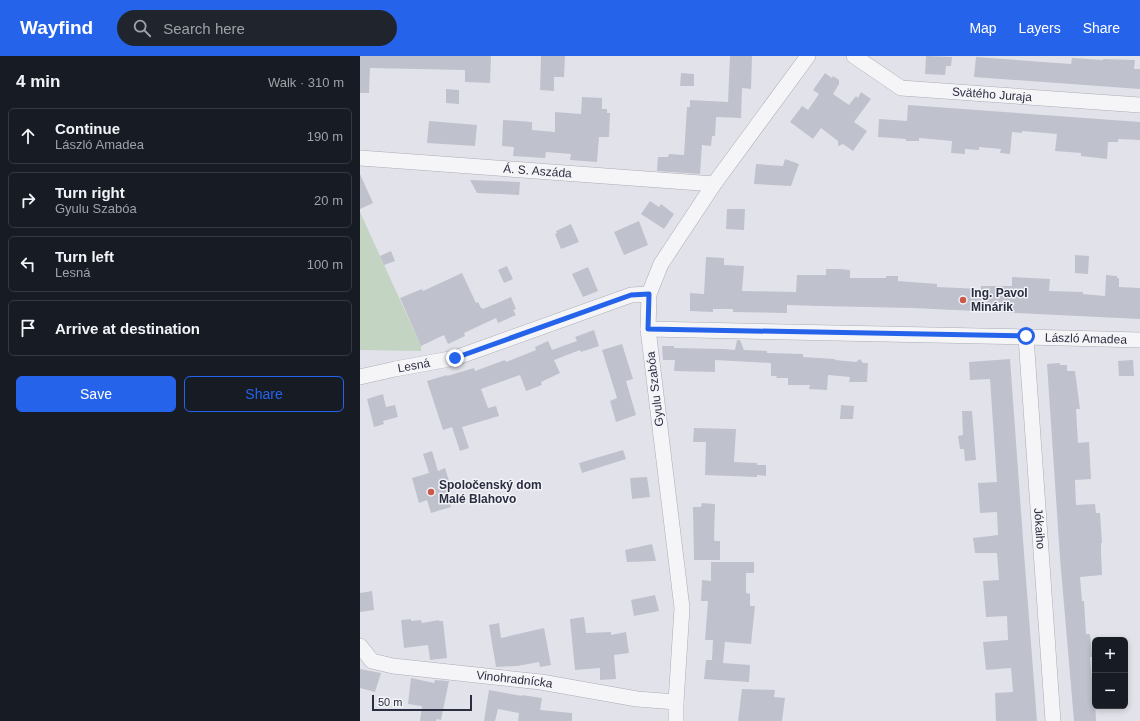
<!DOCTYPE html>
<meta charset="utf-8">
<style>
:root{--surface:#171b24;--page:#20242c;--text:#f1f3f6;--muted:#9ea1a6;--line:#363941;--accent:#2563eb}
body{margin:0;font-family:Arial,sans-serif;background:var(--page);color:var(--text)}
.controls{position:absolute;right:12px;bottom:12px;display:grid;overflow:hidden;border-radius:6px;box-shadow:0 2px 6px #0003}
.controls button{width:36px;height:36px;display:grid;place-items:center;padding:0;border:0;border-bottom:1px solid var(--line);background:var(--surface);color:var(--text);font:20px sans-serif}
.scale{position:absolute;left:12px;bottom:10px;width:100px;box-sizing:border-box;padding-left:4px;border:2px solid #2b2d41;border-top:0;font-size:11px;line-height:14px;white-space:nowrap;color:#2b2d41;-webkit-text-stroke:3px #f2f3f7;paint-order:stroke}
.stop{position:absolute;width:12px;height:12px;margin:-9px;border:3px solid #2563eb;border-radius:50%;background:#fff}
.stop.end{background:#2563eb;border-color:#fff;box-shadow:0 1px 4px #0008}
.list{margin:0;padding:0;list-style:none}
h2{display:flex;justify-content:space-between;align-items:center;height:52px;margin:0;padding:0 16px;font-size:17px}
h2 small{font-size:13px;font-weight:400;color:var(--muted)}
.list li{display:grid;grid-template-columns:26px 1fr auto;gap:12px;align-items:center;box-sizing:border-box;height:56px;margin:0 8px 8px;padding:0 8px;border:1px solid var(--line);border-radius:6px}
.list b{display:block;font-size:15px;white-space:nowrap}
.list p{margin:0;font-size:13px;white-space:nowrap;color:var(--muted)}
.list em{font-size:13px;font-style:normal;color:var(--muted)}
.actions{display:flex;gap:8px;padding:12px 16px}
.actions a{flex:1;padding:9px 0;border:1px solid var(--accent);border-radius:6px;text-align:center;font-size:14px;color:var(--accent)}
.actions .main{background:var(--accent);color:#fff}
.icon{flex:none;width:22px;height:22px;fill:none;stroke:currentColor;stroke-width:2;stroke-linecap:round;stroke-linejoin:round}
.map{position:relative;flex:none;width:780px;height:665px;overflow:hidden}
header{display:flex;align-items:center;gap:24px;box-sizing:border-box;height:56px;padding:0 20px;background:var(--accent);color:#fff}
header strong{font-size:19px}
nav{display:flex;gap:22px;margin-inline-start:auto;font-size:14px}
.search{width:280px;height:36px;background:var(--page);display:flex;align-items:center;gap:10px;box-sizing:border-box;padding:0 14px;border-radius:22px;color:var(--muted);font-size:15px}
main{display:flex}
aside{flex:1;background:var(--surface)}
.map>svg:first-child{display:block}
</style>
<header>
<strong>Wayfind</strong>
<div class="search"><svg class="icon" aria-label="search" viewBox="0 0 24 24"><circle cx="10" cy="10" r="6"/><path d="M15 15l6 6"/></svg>Search here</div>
<nav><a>Map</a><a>Layers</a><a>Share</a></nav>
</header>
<main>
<aside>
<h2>4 min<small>Walk · 310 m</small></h2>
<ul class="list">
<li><svg class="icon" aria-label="ahead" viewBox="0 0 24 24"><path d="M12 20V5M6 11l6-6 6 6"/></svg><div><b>Continue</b><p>László Amadea</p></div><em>190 m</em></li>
<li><svg class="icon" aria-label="right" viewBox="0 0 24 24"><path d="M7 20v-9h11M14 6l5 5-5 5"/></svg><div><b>Turn right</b><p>Gyulu Szabóa</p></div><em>20 m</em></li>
<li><svg class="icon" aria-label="left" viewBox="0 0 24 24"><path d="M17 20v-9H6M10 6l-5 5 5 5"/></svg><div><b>Turn left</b><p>Lesná</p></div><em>100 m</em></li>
<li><svg class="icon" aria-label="arrive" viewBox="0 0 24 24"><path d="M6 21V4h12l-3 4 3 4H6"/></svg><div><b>Arrive at destination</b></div></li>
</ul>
<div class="actions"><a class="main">Save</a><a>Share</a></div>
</aside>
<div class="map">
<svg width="780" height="665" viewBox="0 0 780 665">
<rect width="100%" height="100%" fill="#e2e3ea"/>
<!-- green -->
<path fill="#c3d4c3" d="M0 156 61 290V295L0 294Z"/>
<!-- building -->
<path fill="#bfc1cd" d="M0 0H131L130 27 105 26V14L10 12 9 37H0Z
M181 0H205L204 21H194V35L180 34Z
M370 0H392L391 33 382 32 381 62 356 61 355 80H352L351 90 342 89 340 118 297 115 298 101H308L309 98 324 99 327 51H330V44L368 46Z
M566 0 592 1 591 10H586L585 19 565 18Z
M616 1 711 8 712 2 743 4V3L775 4 774 13H780V33L614 21Z
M321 17 334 18V30H320Z
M465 17 472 22 473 20 479 24V28L473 38 489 49 496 40 498 42 501 36 511 43 494 66 507 75 493 95 483 88 478 90V85L461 72 453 83 430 66 442 50 448 54 459 38 453 34Z
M86 33 99 34V48L86 47Z
M222 41 242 42V53H247V57H250L249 81H239L237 106 210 104 211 98 186 96 185 102 153 100 154 91 142 90 143 64 172 66V74L195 76V56L221 58Z
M548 49 780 66V84L758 83V86H748L747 103 721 100V97L695 95 697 78 662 75V77L652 76 650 98 640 97 641 93 619 91V94L605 93V98L591 97 592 85 559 82V85H546V83L518 81 519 63 547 65Z
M69 65 117 69 115 90 67 87Z
M425 103 439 108 431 130 394 128 396 108 423 110Z
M0 118 13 147 0 153Z
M110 124 160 126 159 139 117 137Z
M290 145 299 151 301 148 314 158 304 173 281 158Z
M367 153H385L384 174 366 173Z
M279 165 288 189 264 199 254 176Z
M211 168 219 186 201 193 195 178 197 177 196 175Z
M31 195 35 205 24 209 20 200Z
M715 199 729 200 728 218 715 217Z
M346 201 364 202V209L384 210 382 235 436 236 437 219H466V213H480L490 214V222H526V220H538V225L577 228V231L621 233V230H652V221L690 223 689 235 723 236V238L745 240 746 219 757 220V222H759V231L780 232V263L552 252 459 250 427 249V257L373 256V253H353V256L330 255V237L344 238Z
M147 210 153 223 144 227 138 214Z
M228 211 238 235 223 241 212 218Z
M102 217 116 247 118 246 121 252H122L123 253 151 241 156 253 153 254 156 259 138 267 136 262 104 277 105 280 88 288 84 279 61 290 40 242 62 233 63 235Z
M234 274 239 290 221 296 220 294 194 304 200 317 181 326 182 329 166 335 160 319 121 333 128 352 136 350 139 360 102 371 109 392 100 395 92 371 83 374 67 325 87 319V320L114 312 115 315 145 304 146 306 176 294 175 291 188 285 192 294 217 285 215 281Z
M377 284H380L384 294 407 295V297L443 298V301L475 303V304L496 306 500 303 503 307H508L507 326H489L490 321 468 319 467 334 449 333 450 329H428V322H416L417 320H411V307L355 304V316L314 315 315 304H303L302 290H314V292L364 293 375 294Z
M262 288 273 323 266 325 276 359 256 366 250 345 257 342 242 294Z
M650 303 664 497 677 665H636L635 637 653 636 651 612 626 614 623 586 648 584 647 560 626 561 623 525 639 524 637 497H615L613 482 638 479 637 456 620 457 618 427 637 426 630 323 610 324 609 306Z
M773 304 774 320H759L758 305Z
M700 307V309H707V315H715L720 353H716L718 387 729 386 731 423 715 424 716 449 735 448 736 457H740L742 487H741V496L742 519 720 521 722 545H724L726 578H730L732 601H730L732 624H734L736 665H714L700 502 687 308Z
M23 338 26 351 35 349 38 361 23 365 24 368 14 371 7 343Z
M481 349 494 350 493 363H480Z
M602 355H612L616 404 605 405 604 393H600L598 380 603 379Z
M334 372 376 373 374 406 397 407V409H406V420L397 419V421L345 419 346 386H333Z
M263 394 266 403 222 417 219 407Z
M72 395 78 415 85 412 89 425 84 427 91 451 71 457 67 444 59 447 52 422 69 417 63 398Z
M287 421 290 441 272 443 270 422Z
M342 447 355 448 354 483 355 485H360V504H334L333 451H341Z
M292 488 296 505 267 506 265 494Z
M351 506H394V517H386V537L390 538V550H395L391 588 365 586 363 607 390 609 389 626 344 623 346 604H352L353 584H345L348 545H341L342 524 351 525Z
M12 535 14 554 0 556V537Z
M295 539 299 555 274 560 271 544Z
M224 561 226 577 251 576V579L266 576 269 597 254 599 256 623 240 624V612L215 614 210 563Z
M51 563V565L61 564 62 567 79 564V565H83L87 602 70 604 68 589 44 592 41 564Z
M139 567 141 582 184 572 191 609 180 611 179 606 157 610 136 611 129 569Z
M0 613 21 617 15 636 0 632Z
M51 622 74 627 75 624 89 625 81 664 77 663 76 665H60L62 650 48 648Z
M382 633 415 634 414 641 425 642 422 665H378Z
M129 634 162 640V639L182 642 180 654 212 657V665H158L159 657 138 653 135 665H124Z"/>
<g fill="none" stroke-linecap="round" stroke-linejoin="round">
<!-- minor casing -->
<g stroke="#abacb7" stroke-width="16">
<g id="minor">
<path id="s1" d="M494 0 541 32 780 49"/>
<path id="s2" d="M0 102 354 128"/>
<path id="s3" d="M288 273 666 281 780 284"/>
<path id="s4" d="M666 281 693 665"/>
<path id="s5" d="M0 321 35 313 95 302 271 239 289 238"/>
<path id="s6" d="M0 590 12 605 33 610 181 626 277 643 316 646"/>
<path d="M316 665V646L322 552 288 273 289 238 301 208 354 128 448 0"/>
</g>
</g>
<!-- minor -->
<use href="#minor" stroke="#f5f5f8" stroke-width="15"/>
</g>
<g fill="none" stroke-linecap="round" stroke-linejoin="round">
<!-- route -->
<path stroke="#2563eb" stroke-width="5" d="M95 302 271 239 289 238 288 273 666 280"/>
</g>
<!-- markers -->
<g fill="#ca594c" stroke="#f2f3f7" stroke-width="1.5">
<circle cx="603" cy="244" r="4"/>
<circle cx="71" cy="436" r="4"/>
</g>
<g text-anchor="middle" stroke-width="3" stroke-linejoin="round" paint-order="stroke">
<!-- street labels -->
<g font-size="12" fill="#2b2d41" stroke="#f2f3f7">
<text dy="4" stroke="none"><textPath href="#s1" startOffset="148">Svätého Juraja</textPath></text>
<text dy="4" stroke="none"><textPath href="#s2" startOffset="178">Á. S. Aszáda</textPath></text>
<text dy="4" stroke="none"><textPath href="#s3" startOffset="438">László Amadea</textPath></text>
<text dy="4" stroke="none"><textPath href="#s5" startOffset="55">Lesná</textPath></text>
<text transform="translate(295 333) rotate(-97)" y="4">Gyulu Szabóa</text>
<text dy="4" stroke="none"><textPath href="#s4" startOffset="192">Jókaiho</textPath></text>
<text dy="4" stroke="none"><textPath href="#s6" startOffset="163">Vinohradnícka</textPath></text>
</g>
<!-- poi labels -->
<g font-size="12" font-weight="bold" fill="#2b2d41" stroke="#f2f3f7" text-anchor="start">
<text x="611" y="241">Ing. Pavol<tspan x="611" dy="14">Minárik</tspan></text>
<text x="79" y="433">Spoločenský dom<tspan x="79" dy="14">Malé Blahovo</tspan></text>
</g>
</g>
</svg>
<div class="controls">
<button>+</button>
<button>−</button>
</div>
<div class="scale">50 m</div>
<div class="stop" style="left:666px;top:280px"></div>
<div class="stop end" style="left:95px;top:302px"></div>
</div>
</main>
